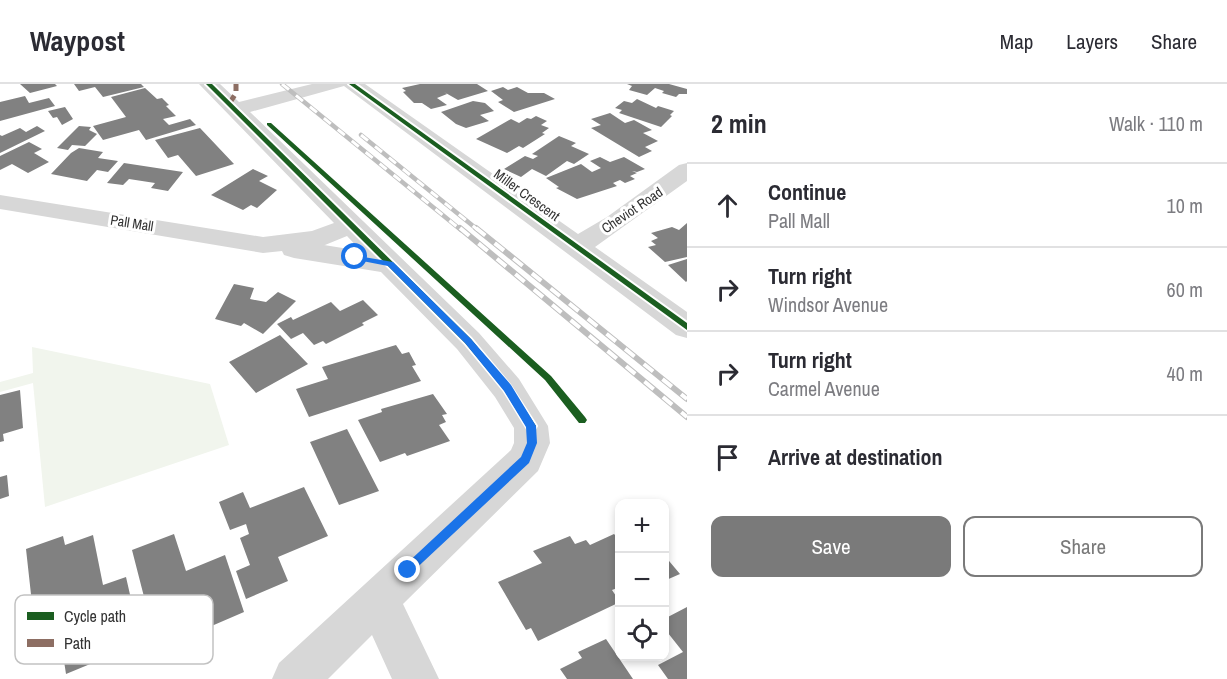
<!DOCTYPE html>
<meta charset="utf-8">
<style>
:root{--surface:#fff;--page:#f2f2f3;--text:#2b2b33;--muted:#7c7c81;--line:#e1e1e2;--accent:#7a7a7a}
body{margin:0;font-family:"Archivo Narrow",sans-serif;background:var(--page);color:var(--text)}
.controls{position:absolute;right:18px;bottom:18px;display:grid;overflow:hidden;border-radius:12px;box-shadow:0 3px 9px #0003}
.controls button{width:54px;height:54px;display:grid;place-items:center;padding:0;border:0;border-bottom:2px solid var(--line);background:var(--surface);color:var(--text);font:30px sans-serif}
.stop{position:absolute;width:18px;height:18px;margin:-14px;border:4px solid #1a73e8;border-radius:50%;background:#fff}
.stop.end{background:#1a73e8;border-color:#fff;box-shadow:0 2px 6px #0008}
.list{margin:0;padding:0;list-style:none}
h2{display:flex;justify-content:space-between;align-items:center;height:78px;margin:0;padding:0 24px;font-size:26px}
h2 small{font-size:20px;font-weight:400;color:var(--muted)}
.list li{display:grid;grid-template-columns:39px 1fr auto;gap:18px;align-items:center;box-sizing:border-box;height:84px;padding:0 24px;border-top:2px solid var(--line)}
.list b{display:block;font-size:22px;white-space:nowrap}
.list p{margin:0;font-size:20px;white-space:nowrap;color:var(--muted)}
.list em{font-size:20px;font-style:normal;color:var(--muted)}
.actions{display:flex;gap:12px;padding:18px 24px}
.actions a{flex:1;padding:14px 0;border:2px solid var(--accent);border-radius:12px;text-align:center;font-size:21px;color:var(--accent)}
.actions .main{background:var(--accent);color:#fff}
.icon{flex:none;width:33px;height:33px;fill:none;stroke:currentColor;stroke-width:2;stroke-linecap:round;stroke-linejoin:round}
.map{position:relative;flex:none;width:687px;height:595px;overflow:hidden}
header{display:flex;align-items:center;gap:36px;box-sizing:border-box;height:84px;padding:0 30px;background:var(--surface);border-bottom:2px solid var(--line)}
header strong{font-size:28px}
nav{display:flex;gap:33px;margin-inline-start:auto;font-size:21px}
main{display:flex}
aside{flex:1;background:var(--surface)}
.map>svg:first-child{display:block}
</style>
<header>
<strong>Waypost</strong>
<nav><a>Map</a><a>Layers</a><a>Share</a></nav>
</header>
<main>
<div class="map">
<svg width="687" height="595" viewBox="0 0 687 595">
<rect width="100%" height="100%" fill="#fff"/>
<!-- green -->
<path fill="#f1f5ed" d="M32 263 210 300 229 361 45 423 33 299 0 308V298L33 289Z"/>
<!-- building -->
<path fill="#818181" d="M20 0H55L57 2 30 9Z
M74 0H141L144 3 103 13 95 3 79 7Z
M420 0H477L488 7 458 16 444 8 447 10 437 14 447 21 431 25 422 19H414L403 8 406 7 402 4Z
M627 0H669L687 5V10H679L676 13 662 9 664 7 655 4 647 11 629 6 632 2Z
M503 3 508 6 517 3 528 9H544L555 15 514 28 498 18 503 16 491 7Z
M145 4 157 15 162 14 169 21 166 22 176 32 163 35 169 41 190 35 196 41 146 56 139 46 103 56 93 42 126 33 111 13Z
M25 12 29 19 49 14 55 22 0 37V18Z
M637 15 656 24 658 22 674 27 670 31 672 32 661 43 619 29 622 26 615 24 624 17 632 19Z
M473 17 485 19 494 27 480 31 489 37 466 44 456 40 441 28Z
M65 23 73 35 62 41 57 33 53 34 48 27Z
M610 29 625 39 634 36 652 46 643 49 658 57 645 63 652 67 639 73 591 44 601 41 591 35Z
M536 32 547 37 541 41 549 44 542 49 545 50 523 64 519 62 507 69 476 55 511 35 519 39 527 34 531 35Z
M37 42 45 47 0 69V51L2 52 20 44 26 48Z
M79 42 91 43 89 46 97 50 85 62 72 61 68 66 57 64Z
M200 44 234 80 196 92 178 71 168 74 155 56Z
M559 52 576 59 571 62 589 70 574 80 567 77 546 92 532 85 521 93 504 85 525 72 533 75 538 72 532 70Z
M29 58 42 65 34 69 49 78 28 89 12 80 0 86V72Z
M79 64 103 68 98 74 118 77 108 88 97 86 87 97 51 90 71 69Z
M600 73 610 78 624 73 645 85 637 88 632 87 637 89 630 92 635 95 625 99 620 96 613 99 617 102 577 115 556 104 559 103 546 94 581 80 592 88 601 84 590 77Z
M124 79 183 88 168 107 151 104 155 99 129 95 123 101 107 99Z
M253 85 268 92 259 97 277 106 257 124 251 121 243 126 211 111Z
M687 139V173L665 178 648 163 656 161 651 157 658 154 651 149 672 143 679 146Z
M687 175V197L686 198 668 181Z
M234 200 254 204 250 215 266 218 278 208 296 217 263 250 244 239 241 242 215 235Z
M363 216 378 231 362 239 364 241 326 260 323 257 314 261 303 249 291 255 277 240 291 233 293 236 331 218 340 227Z
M280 251 308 280 256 309 229 278Z
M396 261 402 270 409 268 416 281 412 282 421 297 309 333 296 305 328 295 322 283Z
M20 306 23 344 3 350 4 357 0 358V311Z
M433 310 447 330 442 331 446 338 439 341 450 357 407 372 405 369 380 378 358 336 382 328 381 325Z
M347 345 379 407 339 421 310 358Z
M7 391 9 412 0 415V393Z
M304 403 328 452 278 473 288 497 246 515 236 487 250 481 240 454 249 450 246 440 230 446 219 418 243 408 250 424Z
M174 450 186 487 225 471 244 528 193 550 195 559 160 575 132 466Z
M614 450 620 456V503L612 506 620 518 538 557 531 544 526 546 498 498 542 479 533 467 570 452 575 460 586 456 590 461Z
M93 451 103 501 126 493 141 559 66 590 62 564 38 574 26 465 63 452 65 461Z
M664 471 680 490 664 497Z
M687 523V595H668L658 581 683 568 664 544V535Z
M606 555 633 595H567L560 585 582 574 578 568Z"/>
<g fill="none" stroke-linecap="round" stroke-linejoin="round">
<!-- street -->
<path fill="#d7d7d7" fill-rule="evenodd" d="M199 0H220L239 18 312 0H365L578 150 607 133 679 81 687 79V97L595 163 687 228V254L676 251 344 2 250 28 479 249 519 295 548 342 550 359 538 387 403 520 439 595H392L372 551 328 595H272L279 579 511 366 514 359V344L495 313 457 265 381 188 294 174 284 171 282 167 263 169 0 125V111L263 153 312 147 334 139ZM347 152 361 167 324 161H325Z"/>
<!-- rail-far1 casing -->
<g stroke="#bebebe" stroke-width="4.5">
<path id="rail-far1" d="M282 0 461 146
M361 51 478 146"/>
</g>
<!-- rail casing -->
<g stroke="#bebebe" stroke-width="6">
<path id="rail" d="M460 144 687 333
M476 144 687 315"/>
</g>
<!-- rail-far1 -->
<use href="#rail-far1" stroke="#fff" stroke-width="3" stroke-dasharray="9" stroke-linecap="butt"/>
<!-- rail -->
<use href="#rail" stroke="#fff" stroke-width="4" stroke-dasharray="12" stroke-linecap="butt"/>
<!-- quiet -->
<path stroke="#8d6e63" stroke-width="5" stroke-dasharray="10 5" stroke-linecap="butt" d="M229 20 236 9V0"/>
<!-- cycleway casing -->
<g stroke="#fff" stroke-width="4">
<path id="cycleway" d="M206 0H212L471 255 510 302 534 339 536 342 534 345 531 346 528 345 504 306 465 259Z
M349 0H355L687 239V246Z
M267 39H271L551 292 585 333 587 336 585 339H579L545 296 267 41Z"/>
</g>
<!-- cycleway -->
<use href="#cycleway" fill="#1b5e20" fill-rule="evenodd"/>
</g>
<!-- route -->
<path fill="#1a73e8" d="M352 171 393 178 471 255 511 301 536 342 537 359 529 379 408 492 402 486 404 482 521 373 527 359 526 343 504 307 465 259 388 182 352 175Z"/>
<g text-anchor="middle" stroke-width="6" stroke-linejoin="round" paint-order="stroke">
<!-- far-street labels -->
<g font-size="14" fill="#333" stroke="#fff">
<text transform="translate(527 111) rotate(36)" y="5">Miller Crescent</text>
<text transform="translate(632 126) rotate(-34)" y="5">Cheviot Road</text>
<text transform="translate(132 139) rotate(9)" y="5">Pall Mall</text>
</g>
</g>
<!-- legend -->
<rect x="15" y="511" width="198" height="69" rx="9" fill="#fff" stroke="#c2c2c2" stroke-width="1.5"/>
<rect x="27" y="528" width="27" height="8" fill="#1b5e20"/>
<rect x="27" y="555" width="27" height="8" fill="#8d6e63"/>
<g font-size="16" fill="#333">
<text x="64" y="538">Cycle path</text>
<text x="64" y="565">Path</text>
</g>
</svg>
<div class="controls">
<button>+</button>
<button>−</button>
<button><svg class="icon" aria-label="locate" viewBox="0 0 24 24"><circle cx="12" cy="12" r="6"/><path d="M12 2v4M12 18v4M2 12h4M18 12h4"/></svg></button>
</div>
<div class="stop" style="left:355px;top:173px"></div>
<div class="stop end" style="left:408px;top:486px"></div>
</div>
<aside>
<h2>2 min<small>Walk · 110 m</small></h2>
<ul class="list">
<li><svg class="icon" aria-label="ahead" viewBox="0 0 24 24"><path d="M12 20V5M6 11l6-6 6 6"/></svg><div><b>Continue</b><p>Pall Mall</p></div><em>10 m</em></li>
<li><svg class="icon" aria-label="right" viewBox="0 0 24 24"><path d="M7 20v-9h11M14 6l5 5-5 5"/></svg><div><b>Turn right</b><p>Windsor Avenue</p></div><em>60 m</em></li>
<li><svg class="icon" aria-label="right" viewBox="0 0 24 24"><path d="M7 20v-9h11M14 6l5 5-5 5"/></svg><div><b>Turn right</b><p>Carmel Avenue</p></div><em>40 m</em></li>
<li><svg class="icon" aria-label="arrive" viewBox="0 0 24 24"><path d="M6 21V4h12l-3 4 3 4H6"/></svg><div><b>Arrive at destination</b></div></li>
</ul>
<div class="actions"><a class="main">Save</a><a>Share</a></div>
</aside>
</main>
